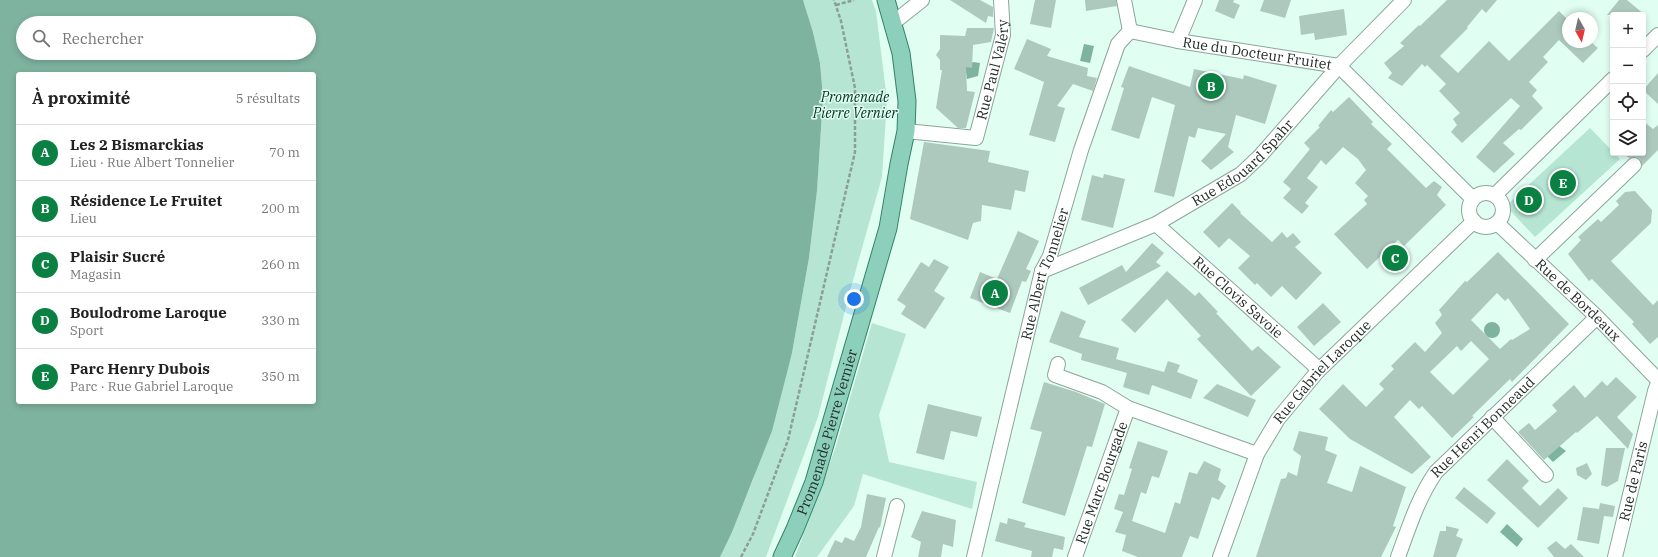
<!DOCTYPE html>
<html lang="fr">
<meta charset="utf-8">
<style>
:root{--surface:#fff;--page:#f2f2f2;--text:#222;--muted:#767676;--line:#e0e0e0;--accent:#0b8043}
body{margin:0;font-family:"IBM Plex Serif",serif;background:var(--page);color:var(--text)}
.controls{position:absolute;right:12px;top:12px;display:grid;overflow:hidden;border-radius:4px;box-shadow:0 2px 6px #0003}
.controls button{width:36px;height:36px;display:grid;place-items:center;padding:0;border:0;border-bottom:1px solid var(--line);background:var(--surface);color:var(--text);font:20px sans-serif}
.compass{position:absolute;left:1562px;top:12px;width:36px;height:36px;border-radius:50%;background:var(--surface);box-shadow:0 2px 6px #0003;rotate:172deg}
.you{position:absolute;left:854px;top:299px;width:14px;height:14px;margin:-10px;border:3px solid #fff;border-radius:50%;background:#1a73e8;box-shadow:0 0 0 6px #1a73e833}
.badge{display:grid;place-items:center;width:26px;height:26px;border-radius:50%;background:var(--accent);color:#fff;font-size:13px;font-weight:700}
.pin{position:absolute;translate:-50% -50%;border:2px solid #fff;box-shadow:0 1px 4px #0006}
.list{margin:0;padding:0;list-style:none}
h2{display:flex;justify-content:space-between;align-items:center;height:52px;margin:0;padding:0 16px;font-size:17px}
h2 small{font-size:13px;font-weight:400;color:var(--muted)}
.list li{display:grid;grid-template-columns:26px 1fr auto;gap:12px;align-items:center;box-sizing:border-box;height:56px;padding:0 16px;border-top:1px solid var(--line)}
.list b{display:block;font-size:15px;white-space:nowrap}
.list p{margin:0;font-size:13px;white-space:nowrap;color:var(--muted)}
.list em{font-size:13px;font-style:normal;color:var(--muted)}
.icon{flex:none;width:22px;height:22px;fill:none;stroke:currentColor;stroke-width:2;stroke-linecap:round;stroke-linejoin:round}
.map{position:relative;flex:none;width:1658px;height:557px;overflow:hidden}
.search{position:absolute;background:var(--surface);box-shadow:0 2px 6px #0003;left:16px;top:16px;width:300px;height:44px;display:flex;align-items:center;gap:10px;box-sizing:border-box;padding:0 14px;border-radius:22px;color:var(--muted);font-size:15px}
.panel{position:absolute;background:var(--surface);box-shadow:0 2px 6px #0003;left:16px;top:72px;width:300px;height:332px;border-radius:4px}
.map>svg:first-child{display:block}
</style>
<div class="map">
<svg width="1658" height="557" viewBox="0 0 1658 557">
<rect width="100%" height="100%" fill="#e1fef2"/>
<!-- green -->
<path fill="#b6e6d3" d="M803 0H872L876 11 887 100 882 177 850 291 818 417 766 557H720L753 480 792 353 809 258 817 191 823 97 820 63 813 32Z
M1590 128 1620 159 1535 237 1506 206Z
M872 323 906 334 879 415 889 462 977 482 972 509 863 474 854 506 817 557H795L835 449Z"/>
<!-- water -->
<path fill="#7eb3a0" fill-rule="evenodd" d="M0 0H803L813 32 820 63 823 97 817 191 809 258 792 353 772 431 732 532 720 557H0ZM23 23H309V53H23ZM18 74H314V402H18Z
M1084 44 1094 46 1090 63 1080 61Z
M973 62 980 63 978 76 967 79 965 66Z
M1484 330a8 8 0 1 1 16 0a8 8 0 1 1-16 0Z
M1558 445 1566 451 1553 462 1545 454Z
M1507 524 1523 539 1517 547 1500 532Z"/>
<!-- building -->
<path fill="#adc9be" fill-rule="evenodd" d="M950 0H980L993 7V17L988 16 986 23Z
M1035 0H1056L1051 28 1030 24Z
M1085 0H1116L1117 6 1086 11Z
M1219 0H1234L1233 2 1240 5 1234 19 1215 11Z
M1264 0H1291L1285 18 1260 11Z
M1447 0H1497L1486 13 1482 9 1467 27 1468 28 1440 56 1458 73 1489 41 1509 61 1559 11 1568 20V42H1591L1598 48 1583 63 1559 40 1543 57 1548 62 1529 82 1537 90 1532 96 1543 108 1521 130 1519 129 1503 143 1515 154 1494 173 1476 157 1520 106 1511 98 1462 143 1451 132 1457 125 1453 119 1460 113 1439 91 1446 84 1427 65 1425 67 1422 64 1402 86 1388 78 1392 73 1384 63 1404 46 1400 43 1419 25 1420 26Z
M1619 0H1627L1645 15H1607Z
M1344 9 1347 35 1315 40 1314 33 1301 35 1299 16Z
M967 28H994L991 42 973 45 972 68 966 67 967 91 975 92 966 128H958L936 108 942 70H940V60L936 55 940 49V35L965 36Z
M1027 39 1051 49 1047 56 1088 68 1087 76 1097 78 1093 91 1073 84 1057 106 1065 108 1055 142 1029 135 1044 82 1014 69Z
M1129 66 1190 87 1194 69 1243 79 1244 75 1277 85 1265 124 1236 115 1228 147 1234 152 1211 170 1201 161 1226 134 1198 128 1195 138 1189 136 1174 197 1154 192 1175 105 1152 97 1139 139 1111 130 1124 88 1121 87Z
M1658 73V104L1643 90Z
M1349 97 1373 122 1371 124 1392 144 1387 149 1426 188 1434 181 1442 187 1437 195 1446 205 1404 246 1398 240 1367 269 1334 234 1367 204 1364 200 1368 196 1355 183 1366 170 1358 159 1343 147 1326 165 1321 160 1307 178 1318 187 1305 203 1309 206 1302 214 1283 198 1291 189 1283 182 1310 149 1304 143 1320 127 1318 126 1331 110 1333 112Z
M1643 121 1653 129 1658 125V150L1642 166 1640 159 1636 157 1629 158 1622 153H1643Z
M924 142 990 151 988 162 1029 171 1025 192 1015 190 1011 210 982 205 981 221 973 223 968 240 910 219Z
M1104 174 1125 179 1113 228 1081 220 1092 175 1103 178Z
M1635 191 1652 210 1651 223 1611 261 1653 305 1658 300V337L1650 344 1632 324 1634 322 1592 279 1589 281 1568 254 1581 240 1578 237 1598 219 1601 222 1619 205 1616 201 1625 192Z
M1232 203 1241 212 1240 213 1272 242 1282 232 1287 238 1293 233 1301 242 1295 247 1322 273 1296 300 1282 286 1271 297 1257 283 1255 285 1238 268 1250 256 1229 238 1219 248 1203 232Z
M1018 231 1039 241 1026 269 1031 271 1026 282 1022 281 1010 313 970 298 980 272 997 279Z
M1152 243 1164 253 1156 262 1161 266 1088 305 1079 288 1122 265 1126 272Z
M1498 252 1569 324 1512 382 1510 379 1472 416 1474 417 1452 438 1422 406 1419 409 1410 400 1394 417 1431 457 1412 474 1350 439 1319 409 1343 384 1366 407 1384 389 1379 384 1394 369 1391 366 1415 342 1425 352 1442 333 1435 323 1442 315 1439 310 1465 281 1467 282ZM1497 293 1505 301 1508 298 1530 329 1512 340 1511 339 1500 349 1471 320ZM1471 341 1489 359 1453 395 1430 372 1457 346 1461 351Z
M934 259 949 267 934 291 945 298 925 329 901 314 906 306 897 300 921 262 929 267Z
M1167 271 1195 296 1199 292 1218 312 1216 313 1252 351 1258 346 1281 367 1251 396 1197 339 1201 336 1167 299 1135 333 1121 320Z
M1323 303 1341 322 1314 346 1297 327Z
M1061 311 1086 321 1079 337 1119 348 1116 359 1164 372 1168 361 1180 365 1177 372 1198 380 1191 399 1152 385 1149 395 1123 387 1127 373 1081 360 1082 354 1049 342Z
M1616 377 1637 397 1617 417 1633 434 1628 449 1597 416 1577 433 1576 432 1544 460 1518 432 1529 423 1535 430 1557 411 1552 405 1574 385 1585 398 1602 381 1607 386Z
M1044 382 1076 392 1105 404 1092 447 1087 446 1065 516 1022 503 1042 432 1030 429Z
M1217 384 1256 400 1248 417 1203 398Z
M928 404 982 417 977 437 951 431 944 460 916 453Z
M1299 431 1328 437 1325 450 1337 455 1327 483 1352 492 1360 466 1406 487 1393 526 1396 527 1381 557H1256L1281 479 1286 478 1288 472 1297 476 1301 456 1293 450Z
M1138 441 1168 451 1159 478 1152 476 1146 494 1141 492 1132 521 1165 533 1175 502 1180 504 1189 472 1197 474 1204 461 1221 469 1218 480 1226 486 1219 500 1212 497 1198 539 1190 536 1182 557H1138L1122 551 1126 535 1115 532 1123 512 1114 509 1119 494 1124 495 1132 469 1129 468Z
M1606 448H1625L1618 481 1607 487 1601 485Z
M1507 459 1529 481 1522 488 1540 506 1558 488 1568 498 1538 528 1487 480Z
M1587 463 1592 474 1586 480 1577 475 1576 468Z
M1464 487 1496 513 1487 524 1455 498Z
M867 494 886 498 880 528 879 527 866 557H827L835 540 842 543 845 537 854 541 861 527Z
M1600 503 1615 506 1613 517 1604 516 1599 544 1577 540 1583 507 1599 509Z
M922 511 956 520 953 547 943 544 941 557H918L921 542 911 537Z
M1008 518 1026 523 1024 527 1065 537 1063 550 1054 548 1052 557H1031L1032 551 995 541 1000 522 1007 524Z
M1446 526 1459 529 1456 536 1463 539 1456 557H1433L1440 531H1446Z
M1556 541 1565 549 1571 544 1584 557H1554L1547 548Z"/>
<g fill="none" stroke-linecap="round" stroke-linejoin="round">
<!-- minor casing -->
<g stroke="#8ba69b" stroke-width="16">
<g id="minor">
<path d="M1124 0 1130 31"/>
<path d="M893 23 922 0"/>
<path id="s1" d="M1130 31 1178 41 1339 66 1473 199"/>
<path d="M1178 41 1195 0"/>
<path d="M1643 50 1658 35"/>
<path id="s2" d="M906 131 976 138 1003 35 1001 0"/>
<circle cx="1486" cy="210" r="17"/>
<path d="M1495 195 1613 79"/>
<path id="s3" d="M1497 223 1597 317 1658 380"/>
<path id="s4" d="M1156 224 1313 364 1318 371"/>
<path d="M1535 260 1634 165"/>
<path id="s5" d="M1042 271 1156 224 1241 174 1260 156 1339 66 1404 0"/>
<path d="M1058 364 1055 375 1102 392 1128 408 1257 454"/>
<path d="M1492 417 1546 475"/>
<path d="M884 557 897 506"/>
<path id="s6" d="M974 557 1042 271 1050 256 1081 150 1118 44 1130 31"/>
<path id="s7" d="M1075 557 1128 408"/>
<path id="s8" d="M1220 557 1257 454 1278 419 1318 371 1474 221"/>
<path id="s9" d="M1398 557C1409 527 1418 498 1436 472L1597 317"/>
<path id="s10" d="M1615 557 1655 391 1658 383"/>
</g>
</g>
<!-- major casing -->
<g stroke="#34826a" stroke-width="19">
<g id="major">
<path id="s11" d="M782 557 795 529 814 482 888 228 899 164 906 131 907 101 901 53 886 0"/>
</g>
</g>
<!-- path -->
<path stroke="#8a9f96" stroke-width="2.5" stroke-dasharray="4 2" stroke-linecap="butt" d="M836 5 854 0
M741 557 753 534 788 440 855 152V88L841 21 834 0"/>
<!-- minor -->
<use href="#minor" stroke="#fff" stroke-width="14"/>
<!-- major -->
<use href="#major" stroke="#8cd0bb" stroke-width="17"/>
</g>
<g text-anchor="middle" stroke-width="3" stroke-linejoin="round" paint-order="stroke">
<!-- street labels -->
<g font-size="14" fill="#212c28" stroke="#e1fef2">
<text dy="5" stroke="none"><textPath href="#s1" startOffset="129">Rue du Docteur Fruitet</textPath></text>
<text dy="5" stroke="none"><textPath href="#s2" startOffset="141">Rue Paul Valéry</textPath></text>
<text dy="5" stroke="none"><textPath href="#s5" startOffset="230">Rue Edouard Spahr</textPath></text>
<text dy="5" stroke="none"><textPath href="#s6" startOffset="292">Rue Albert Tonnelier</textPath></text>
<text dy="5" stroke="none"><textPath href="#s4" startOffset="110">Rue Clovis Savoie</textPath></text>
<text dy="5" stroke="none"><textPath href="#s3" startOffset="112">Rue de Bordeaux</textPath></text>
<text dy="5" stroke="none"><textPath href="#s8" startOffset="215">Rue Gabriel Laroque</textPath></text>
<text dy="5" stroke="none"><textPath href="#s9" startOffset="158">Rue Henri Bonneaud</textPath></text>
<text dy="5" stroke="none"><textPath href="#s11" startOffset="133">Promenade Pierre Vernier</textPath></text>
<text dy="5" stroke="none"><textPath href="#s10" startOffset="78">Rue de Paris</textPath></text>
<text dy="5" stroke="none"><textPath href="#s7" startOffset="79">Rue Marc Bourgade</textPath></text>
</g>
<!-- park labels -->
<g font-size="14" font-style="italic" fill="#043528" stroke="#e1fef2">
<text x="855" y="102">Promenade<tspan x="855" dy="16">Pierre Vernier</tspan></text>
</g>
</g>
</svg>
<div class="controls">
<button>+</button>
<button>−</button>
<button><svg class="icon" aria-label="locate" viewBox="0 0 24 24"><circle cx="12" cy="12" r="6"/><path d="M12 2v4M12 18v4M2 12h4M18 12h4"/></svg></button>
<button><svg class="icon" aria-label="layers" viewBox="0 0 24 24"><path d="M12 4l9 5-9 5-9-5zM3 14l9 5 9-5"/></svg></button>
</div>
<svg class="compass" viewBox="-18 -18 36 36"><path d="M0-13l5 13h-10z" fill="#e53935"/><path d="M0 13l5-13h-10z" fill="#767676"/></svg>
<div class="you"></div>
<div class="pin badge" style="left:995px;top:293px">A</div>
<div class="pin badge" style="left:1211px;top:86px">B</div>
<div class="pin badge" style="left:1395px;top:258px">C</div>
<div class="pin badge" style="left:1529px;top:200px">D</div>
<div class="pin badge" style="left:1563px;top:183px">E</div>
<div class="search"><svg class="icon" aria-label="search" viewBox="0 0 24 24"><circle cx="10" cy="10" r="6"/><path d="M15 15l6 6"/></svg>Rechercher</div>
<section class="panel">
<h2>À proximité<small>5 résultats</small></h2>
<ul class="list">
<li><span class="badge">A</span><div><b>Les 2 Bismarckias</b><p>Lieu · Rue Albert Tonnelier</p></div><em>70 m</em></li>
<li><span class="badge">B</span><div><b>Résidence Le Fruitet</b><p>Lieu</p></div><em>200 m</em></li>
<li><span class="badge">C</span><div><b>Plaisir Sucré</b><p>Magasin</p></div><em>260 m</em></li>
<li><span class="badge">D</span><div><b>Boulodrome Laroque</b><p>Sport</p></div><em>330 m</em></li>
<li><span class="badge">E</span><div><b>Parc Henry Dubois</b><p>Parc · Rue Gabriel Laroque</p></div><em>350 m</em></li>
</ul>
</section>
</div>
